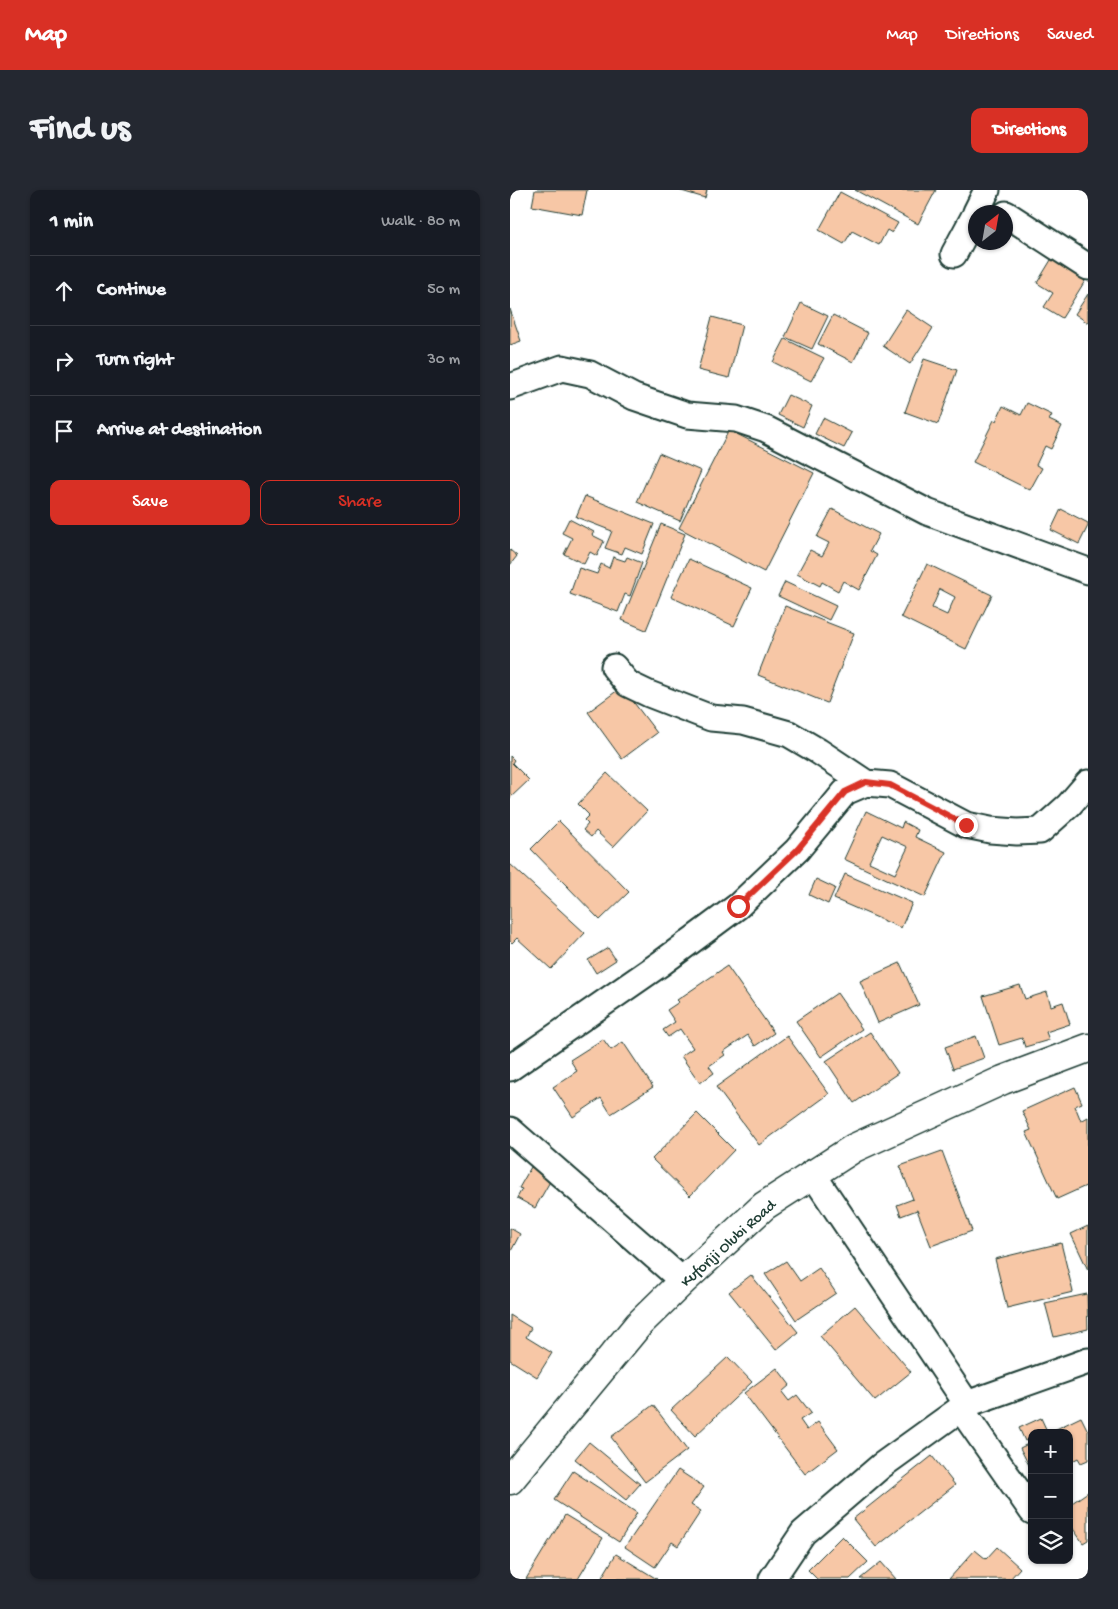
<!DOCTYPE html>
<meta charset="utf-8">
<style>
:root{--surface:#171b24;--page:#242831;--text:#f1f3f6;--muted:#9ea1a6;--line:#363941;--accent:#d93025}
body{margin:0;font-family:"Gochi Hand",sans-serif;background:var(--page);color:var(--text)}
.controls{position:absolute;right:15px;bottom:15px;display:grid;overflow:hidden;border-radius:10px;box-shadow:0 1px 4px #0004}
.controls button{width:45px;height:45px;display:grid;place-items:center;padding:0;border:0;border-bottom:1px solid var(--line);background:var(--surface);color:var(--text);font:25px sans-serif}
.compass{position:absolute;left:458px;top:15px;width:45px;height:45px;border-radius:50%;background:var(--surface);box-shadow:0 1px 4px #0004;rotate:31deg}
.stop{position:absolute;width:15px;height:15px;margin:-11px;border:4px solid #d93025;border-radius:50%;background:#fff}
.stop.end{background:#d93025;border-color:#fff;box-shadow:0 1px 5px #0008}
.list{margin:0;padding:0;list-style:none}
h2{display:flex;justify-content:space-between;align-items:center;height:65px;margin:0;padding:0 20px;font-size:21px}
h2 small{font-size:16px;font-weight:400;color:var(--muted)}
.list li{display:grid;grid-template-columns:32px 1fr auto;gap:15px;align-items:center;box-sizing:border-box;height:70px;padding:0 20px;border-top:1px solid var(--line)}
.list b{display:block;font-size:19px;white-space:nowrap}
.list em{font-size:16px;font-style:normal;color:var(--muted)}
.actions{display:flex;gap:10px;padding:15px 20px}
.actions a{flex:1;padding:11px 0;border:1px solid var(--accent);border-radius:10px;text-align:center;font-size:18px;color:var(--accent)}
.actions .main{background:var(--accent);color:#fff}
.icon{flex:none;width:28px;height:28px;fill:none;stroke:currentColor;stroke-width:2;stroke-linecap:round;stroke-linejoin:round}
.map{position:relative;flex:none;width:578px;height:1389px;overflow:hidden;border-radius:10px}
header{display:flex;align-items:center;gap:30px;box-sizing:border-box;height:70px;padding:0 25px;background:var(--accent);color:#fff}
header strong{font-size:24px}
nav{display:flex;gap:28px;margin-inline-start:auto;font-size:18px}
.intro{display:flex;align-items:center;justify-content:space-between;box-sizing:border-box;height:120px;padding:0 30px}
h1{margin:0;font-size:35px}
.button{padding:12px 22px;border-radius:10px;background:var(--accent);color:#fff;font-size:18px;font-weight:700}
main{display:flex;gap:30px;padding:0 30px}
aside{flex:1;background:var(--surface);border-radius:10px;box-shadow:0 1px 4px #0004}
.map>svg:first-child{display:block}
</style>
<header>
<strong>Map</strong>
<nav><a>Map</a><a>Directions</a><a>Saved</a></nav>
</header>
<div class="intro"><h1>Find us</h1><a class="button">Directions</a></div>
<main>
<aside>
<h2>1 min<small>Walk · 80 m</small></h2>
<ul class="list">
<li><svg class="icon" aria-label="ahead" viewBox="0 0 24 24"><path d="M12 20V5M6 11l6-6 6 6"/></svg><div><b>Continue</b></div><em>50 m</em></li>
<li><svg class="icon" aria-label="right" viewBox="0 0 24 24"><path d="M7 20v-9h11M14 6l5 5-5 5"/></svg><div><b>Turn right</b></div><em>30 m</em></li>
<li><svg class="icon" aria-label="arrive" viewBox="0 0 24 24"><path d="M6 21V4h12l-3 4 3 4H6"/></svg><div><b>Arrive at destination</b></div></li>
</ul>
<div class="actions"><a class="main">Save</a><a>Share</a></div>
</aside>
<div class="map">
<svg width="578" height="1389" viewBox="0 0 578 1389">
<rect width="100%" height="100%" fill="#fff"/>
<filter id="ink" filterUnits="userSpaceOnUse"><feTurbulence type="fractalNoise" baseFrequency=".02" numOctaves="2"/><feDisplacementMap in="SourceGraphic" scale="10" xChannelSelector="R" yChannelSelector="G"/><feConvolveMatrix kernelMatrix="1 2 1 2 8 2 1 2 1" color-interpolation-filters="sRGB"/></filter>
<g filter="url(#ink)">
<!-- building -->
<path fill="#f7c7a6" stroke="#1f3d34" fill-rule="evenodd" d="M25 0H77L72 25 22 16Z
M168 0H197L195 8Z
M345 0H426L408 34Z
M330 2 388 33 382 43 377 40 369 55 342 41 334 54 309 40Z
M544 65 578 86 552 128 534 117 543 103 527 93Z
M578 104V133L565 124Z
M291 113 318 126 302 159 275 147Z
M0 119 11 151 0 155Z
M396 120 423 138 400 174 373 156Z
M323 125 358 143 343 172 308 154Z
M202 127 232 135 219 188 188 180Z
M275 149 314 168 301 191 263 172Z
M414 169 447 180 428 234 395 222Z
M278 205 302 216 293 237 268 225Z
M517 213 542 225 539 230 552 236 541 259 535 256 526 275 532 278 520 300 463 272 484 230 486 231 493 216 511 225Z
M313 228 342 243 334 258 305 244Z
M219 240 304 283 254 382 169 338Z
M149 263 191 281 170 331 127 312Z
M75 306 144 334 132 364 115 357 112 364 95 358 102 341 66 327Z
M322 319 369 344 360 361 367 365 349 400 333 391 328 401 312 392 310 396 287 384 300 360 312 366 319 353 307 347Z
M551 319 578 333V336L569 354 541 340Z
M59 329 84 342 82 345 94 351 87 366 80 362 74 374 54 364 62 348 52 343Z
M151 334 175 344 136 440 112 430Z
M0 360 7 366 0 375Z
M103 367 115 371 117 367 132 373 120 406 115 404 108 422 60 404 69 378 87 384 91 374 99 378Z
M179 369 242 398 224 436 161 407Z
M417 374 482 405 456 459 391 427ZM430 399 445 407 437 425 422 418Z
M275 392 326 416 319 430 268 406Z
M275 416 344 443 317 513 248 485Z
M112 497 147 543 112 569 78 522Z
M0 566 4 570 2 573 19 590 0 608Z
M97 583 137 621 103 657 86 641 81 647 73 640 78 634 74 630 79 625 68 614Z
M356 621 391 638 393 632 408 640 405 647 436 662 415 707 334 669ZM372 645 398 657 385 684 359 672Z
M49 631 119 702 90 730 21 659Z
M0 674 75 743 41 779 7 748 2 753 0 751Z
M335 684 402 713 391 738 324 709Z
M306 689 325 698 318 714 299 705Z
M98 758 106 770 86 783 78 770Z
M390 773 409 815 368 833 350 791Z
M217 776 264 843 245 856 238 845 213 862 215 865 199 876 204 883 190 893 171 866 183 858 170 839 158 847 153 840 165 832 157 820 169 812 167 810Z
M510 795 515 809 537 802 541 816 553 812 560 834 536 842 539 850 515 857 512 848 489 855 473 806Z
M327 803 352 839 311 867 286 831Z
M360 842 388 883 344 913 316 871Z
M277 846 319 904 249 955 206 897Z
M466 846 474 868 443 879 435 857Z
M93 849 101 860 113 852 143 897 101 924 91 908 63 927 43 897 67 881 60 870Z
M565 897 572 913 565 916 571 931 578 927V995L547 1009 516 942 521 940 512 921Z
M187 923 224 960 180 1006 142 969Z
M432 961 462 1041 421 1056 407 1020 391 1026 387 1015 403 1009 390 976Z
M21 977 42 988 25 1018 7 1008 12 999 9 998Z
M578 1036V1080L561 1044Z
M0 1038 10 1044 0 1063Z
M551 1053 563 1102 497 1118 485 1069Z
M276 1071 290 1091 309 1078 326 1103 286 1130 255 1084Z
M241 1085 288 1142 266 1160 219 1102Z
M577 1104 578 1139 544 1147 535 1113Z
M345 1116 401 1182 365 1211 310 1146Z
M0 1125 21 1138 16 1147 42 1163 27 1187 0 1170Z
M218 1167 242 1192 185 1246 161 1220Z
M267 1178 280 1195 272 1202 279 1211 287 1205 301 1223 290 1230 297 1240 308 1232 328 1259 295 1284 234 1203Z
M143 1215 177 1260 135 1292 101 1247Z
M571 1227 578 1241V1270L571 1273 568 1268 559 1273V1243L540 1242Z
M531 1228 537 1241 533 1243H522V1248L515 1251 509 1238Z
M79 1252 130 1294 116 1310 65 1269Z
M522 1252V1281L510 1258Z
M422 1266 445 1295 366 1357 343 1329Z
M168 1280 194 1297 181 1315 191 1321 168 1356 162 1352 145 1377 115 1357Z
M63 1281 127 1323 109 1352 44 1310Z
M578 1302V1350L573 1353 559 1333V1315Z
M55 1325 93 1348 68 1389H16Z
M332 1346 358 1372 340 1389H307L298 1380Z
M487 1357 510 1378 500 1389H439L465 1360 476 1369Z
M106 1364 147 1389H91Z
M371 1372 386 1389H350Z"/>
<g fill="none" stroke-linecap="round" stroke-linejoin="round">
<!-- minor casing -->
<g stroke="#1f3d34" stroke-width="29">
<path id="minor" d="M466 22 477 0
M496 24 578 77
M444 64 466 23
M0 197 52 178 80 184 124 207 177 225 226 229 256 239 417 322 578 381
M104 477 118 494 139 504 201 528 233 531 279 544 308 561 356 593 380 595 456 635 480 640 507 642 530 641 559 615 578 593
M0 878 150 774 228 716 287 660 335 602 356 593
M0 940 173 1091
M302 983 457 1214
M451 1219 522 1321
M262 1389 293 1343 371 1276 457 1214 578 1171"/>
</g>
<!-- tertiary casing -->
<g stroke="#1f3d34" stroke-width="31">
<path id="tertiary" d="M0 1290 129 1134 173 1091 254 1016 344 958 493 890 578 858"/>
</g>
<!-- minor -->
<use href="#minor" stroke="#fff" stroke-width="25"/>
<!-- tertiary -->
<use href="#tertiary" stroke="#fff" stroke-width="28"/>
</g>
</g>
<g fill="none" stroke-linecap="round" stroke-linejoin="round" filter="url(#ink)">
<!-- route -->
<path stroke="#d93025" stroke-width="6" d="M228 716 287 660 335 602 356 592 380 595 456 635"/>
</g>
<g text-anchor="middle" stroke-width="4" stroke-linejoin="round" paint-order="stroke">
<!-- street labels -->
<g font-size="16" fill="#1f3d34" stroke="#fff">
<text transform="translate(217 1052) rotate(-42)" y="6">Kuforiji Olubi Road</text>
</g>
</g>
</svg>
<div class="controls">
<button>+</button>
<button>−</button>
<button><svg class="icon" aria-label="layers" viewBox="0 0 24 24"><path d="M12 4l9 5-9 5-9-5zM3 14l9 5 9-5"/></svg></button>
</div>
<svg class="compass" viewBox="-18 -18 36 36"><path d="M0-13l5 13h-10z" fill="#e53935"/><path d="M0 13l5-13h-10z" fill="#9ea1a6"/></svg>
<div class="stop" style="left:228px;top:716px"></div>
<div class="stop end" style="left:456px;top:635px"></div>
</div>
</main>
